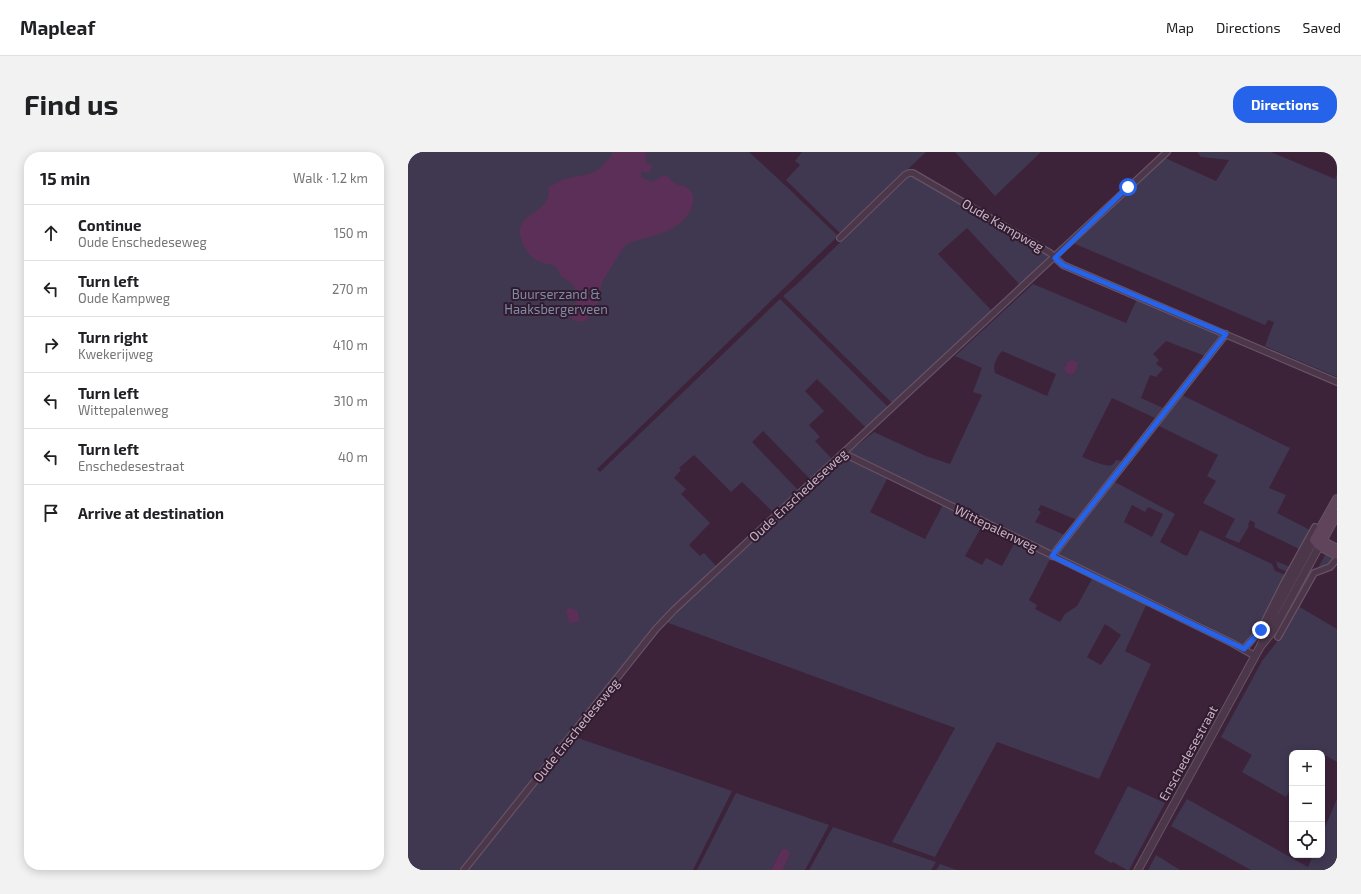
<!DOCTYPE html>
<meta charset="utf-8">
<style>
:root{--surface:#fff;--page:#f2f2f2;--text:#202124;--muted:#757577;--line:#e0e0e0;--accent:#2563eb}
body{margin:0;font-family:"Exo 2",sans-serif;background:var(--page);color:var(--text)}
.controls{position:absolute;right:12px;bottom:12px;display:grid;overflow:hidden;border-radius:8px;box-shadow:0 2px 10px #0003}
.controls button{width:36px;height:36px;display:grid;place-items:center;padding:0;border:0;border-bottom:1px solid var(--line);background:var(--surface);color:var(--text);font:20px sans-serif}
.stop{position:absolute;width:12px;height:12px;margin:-9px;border:3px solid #2563eb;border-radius:50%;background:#fff}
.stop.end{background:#2563eb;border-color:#fff;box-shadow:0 1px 4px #0008}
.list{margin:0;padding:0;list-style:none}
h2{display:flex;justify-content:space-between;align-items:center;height:52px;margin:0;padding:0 16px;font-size:17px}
h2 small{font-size:13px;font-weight:400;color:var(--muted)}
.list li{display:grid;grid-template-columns:26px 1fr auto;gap:12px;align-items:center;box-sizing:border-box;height:56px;padding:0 16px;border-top:1px solid var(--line)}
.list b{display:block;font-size:15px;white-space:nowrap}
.list p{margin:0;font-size:13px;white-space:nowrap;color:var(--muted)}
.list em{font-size:13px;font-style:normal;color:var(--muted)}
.icon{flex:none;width:22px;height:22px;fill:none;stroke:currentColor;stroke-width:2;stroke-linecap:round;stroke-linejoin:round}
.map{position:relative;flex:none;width:929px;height:718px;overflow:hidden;border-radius:16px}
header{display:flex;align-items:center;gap:24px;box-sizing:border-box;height:56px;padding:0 20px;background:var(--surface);border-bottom:1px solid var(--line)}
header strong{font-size:19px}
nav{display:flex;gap:22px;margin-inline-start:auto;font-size:14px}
.intro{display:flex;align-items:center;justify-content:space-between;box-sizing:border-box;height:96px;padding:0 24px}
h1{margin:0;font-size:28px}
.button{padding:10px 18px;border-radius:16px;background:var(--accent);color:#fff;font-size:14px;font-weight:700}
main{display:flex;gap:24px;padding:0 24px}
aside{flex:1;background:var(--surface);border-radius:16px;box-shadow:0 2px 10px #0003}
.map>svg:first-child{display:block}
</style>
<header>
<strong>Mapleaf</strong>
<nav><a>Map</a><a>Directions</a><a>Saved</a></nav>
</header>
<div class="intro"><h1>Find us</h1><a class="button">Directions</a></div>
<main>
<aside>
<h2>15 min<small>Walk · 1.2 km</small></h2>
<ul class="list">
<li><svg class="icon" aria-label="ahead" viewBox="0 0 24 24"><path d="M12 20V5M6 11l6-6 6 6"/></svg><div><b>Continue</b><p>Oude Enschedeseweg</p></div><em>150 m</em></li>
<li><svg class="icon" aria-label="left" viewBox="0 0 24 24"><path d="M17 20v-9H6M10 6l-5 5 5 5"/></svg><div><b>Turn left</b><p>Oude Kampweg</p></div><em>270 m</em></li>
<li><svg class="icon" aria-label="right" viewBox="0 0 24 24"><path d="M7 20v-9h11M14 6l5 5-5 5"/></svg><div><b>Turn right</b><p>Kwekerijweg</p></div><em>410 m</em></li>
<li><svg class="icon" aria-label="left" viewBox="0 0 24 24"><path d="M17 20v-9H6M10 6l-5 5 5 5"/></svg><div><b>Turn left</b><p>Wittepalenweg</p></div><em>310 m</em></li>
<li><svg class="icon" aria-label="left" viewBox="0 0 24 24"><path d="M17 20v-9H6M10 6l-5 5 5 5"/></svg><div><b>Turn left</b><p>Enschedesestraat</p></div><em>40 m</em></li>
<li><svg class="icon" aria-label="arrive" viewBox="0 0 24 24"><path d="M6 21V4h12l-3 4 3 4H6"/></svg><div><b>Arrive at destination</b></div></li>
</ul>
</aside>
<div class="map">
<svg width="929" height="718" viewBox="0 0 929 718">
<rect width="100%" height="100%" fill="#3c233a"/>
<!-- green -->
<path fill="#403751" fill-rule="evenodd" d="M0 0H341L380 36 430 84 189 317 192 320 372 147 481 256 459 277 409 227 397 239 416 259 401 273 412 285 407 289 425 308 403 328 355 279 344 290 391 339 366 361 334 330 323 340 286 303 271 316 273 318 266 326 278 337 273 342 302 371 281 393 292 404 296 401 309 415 270 450 180 558 51 718H0Z
M394 0H518L432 81 378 28 392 13 387 9Z
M547 0H633L587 44Z
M789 0H863L927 27 929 22V225L857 194 866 170 860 168 857 173 665 91 757 6 808 29 821 8 793 5Z
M502 23 643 103V104L612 133 559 76 530 102 584 159 485 252 375 144 388 133Z
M625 132 718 171 729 147 813 183 797 204 758 189 745 202 751 208 748 212 755 217 748 225 742 223 733 246 755 256 747 266 704 246 674 305C680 307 699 316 704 313 706 312 707 309 708 308L714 309 669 368 633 353 630 358 633 360 627 370 657 383 646 397 641 398 440 301 466 280 518 304 542 312 574 243 565 240 574 216 547 204ZM594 199 648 222 639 244 587 221C584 213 589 205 594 199ZM660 209 667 219 665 223 659 222 657 214Z
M774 243 882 296 861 336 878 343 869 361 902 378 891 397 846 375 847 371 842 368 840 373 841 374 831 391 817 385 827 367 795 351 808 329 799 324 810 303 749 273Z
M437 304 480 325 462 360 517 387 535 353 575 372 557 404 574 413 578 406 594 414 608 388 643 405 621 448 629 453 627 457 652 470 657 462 669 454 685 425 739 451 717 499 743 512 691 627 589 590 527 705 484 690 547 576 258 470 434 305ZM697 472 713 483 693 513 679 505Z
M705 329 767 362 752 390 776 403 779 404 792 378 864 412 867 419 878 423C868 443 852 483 833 494L797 473 651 403 650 401 651 398ZM724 353 737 360 740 355 755 362 744 385 716 370Z
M918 401 923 402 925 406 923 412 909 418Z
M868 409 882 415 880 420 870 416Z
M890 454 929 477V610L906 597 904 601H884V635L878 645 834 620 844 603 813 585 854 509 875 482Z
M167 585 324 639 285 718H59Z
M720 634 757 651 721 718H719L705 710 703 711 686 701Z
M328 641 421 673 397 718H375L382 702 373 698 363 718H289Z
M779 647 900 715 905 703H914V682L929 647V718H843L763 674Z
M425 675 528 710 523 718H401Z
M748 703 772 718H740Z
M532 712 549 718H528Z"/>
<!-- water -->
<path fill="#5b2f57" d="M204 0H239L237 10 245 14 242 19 238 21 234 19 233 20V25L245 30 255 23 259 24 263 28 270 33 277 34 285 42C288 66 263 80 242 85 232 88 224 88 216 95L194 130 190 150 182 164 178 168 172 170 164 168 163 166C167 154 173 140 162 130 159 128 156 127 154 125 151 122 150 117 147 114 142 112 137 112 132 110 118 105 104 79 117 67 120 64 124 63 127 60 133 56 138 50 141 44L140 38 141 35 156 27 181 22 190 18 204 3Z
M664 208 669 210V215L666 222 663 223 659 222 656 216 660 209Z
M161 456 169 458 172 469 163 471 161 470 158 458Z
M378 697 381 699 382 702 375 718H363L373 698Z"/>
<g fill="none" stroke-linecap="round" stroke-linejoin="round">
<!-- minor casing -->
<g stroke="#675265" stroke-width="8">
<path id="minor" d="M432 86 497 23 501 21H505L642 101 655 113 929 230
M435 301 824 491 847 504
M644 404 818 182
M870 485 906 421 922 415 929 407
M836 497 853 477 875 433 907 375
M56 718 248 477 266 458 759 0"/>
</g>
<!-- tertiary casing -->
<g stroke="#675265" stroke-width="9">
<path id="tertiary" d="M730 718 852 495 867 460 906 388 914 389 865 479 852 495"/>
</g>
<!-- secondary casing -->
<g stroke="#675265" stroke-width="10">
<path id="secondary" d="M929 347 906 388 911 394 929 403
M929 362 914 389 929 397"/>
</g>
<!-- minor -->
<use href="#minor" stroke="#4c364a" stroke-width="5.5"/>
<!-- tertiary -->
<use href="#tertiary" stroke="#4c364a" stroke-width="7"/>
<!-- secondary -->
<use href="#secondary" stroke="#5f445c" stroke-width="8"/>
</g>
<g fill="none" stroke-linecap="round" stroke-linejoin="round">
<!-- route -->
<path stroke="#2563eb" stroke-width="5" d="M720 35 647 106 655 113 818 182 644 404 836 497 853 478"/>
</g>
<g text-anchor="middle" stroke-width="4" stroke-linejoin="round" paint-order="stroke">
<!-- street labels -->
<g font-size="13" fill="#c8b2c5" stroke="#311c2f">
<text transform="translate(595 73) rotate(30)" y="5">Oude Kampweg</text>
<text transform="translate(390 343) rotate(-43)" y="5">Oude Enschedeseweg</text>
<text transform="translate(588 376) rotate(26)" y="5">Wittepalenweg</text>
<text transform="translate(168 578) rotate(-51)" y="5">Oude Enschedeseweg</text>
<text transform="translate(780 601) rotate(-61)" y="5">Enschedesestraat</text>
</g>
<!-- park labels -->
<g font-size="13" fill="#808ba8" stroke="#311c2f">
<text x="148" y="147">Buurserzand &amp;<tspan x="148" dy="15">Haaksbergerveen</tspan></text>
</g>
</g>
</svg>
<div class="controls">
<button>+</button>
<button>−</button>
<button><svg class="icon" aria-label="locate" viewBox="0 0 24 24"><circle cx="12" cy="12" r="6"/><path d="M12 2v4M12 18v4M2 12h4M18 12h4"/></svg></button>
</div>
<div class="stop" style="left:720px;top:35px"></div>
<div class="stop end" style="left:853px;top:478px"></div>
</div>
</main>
